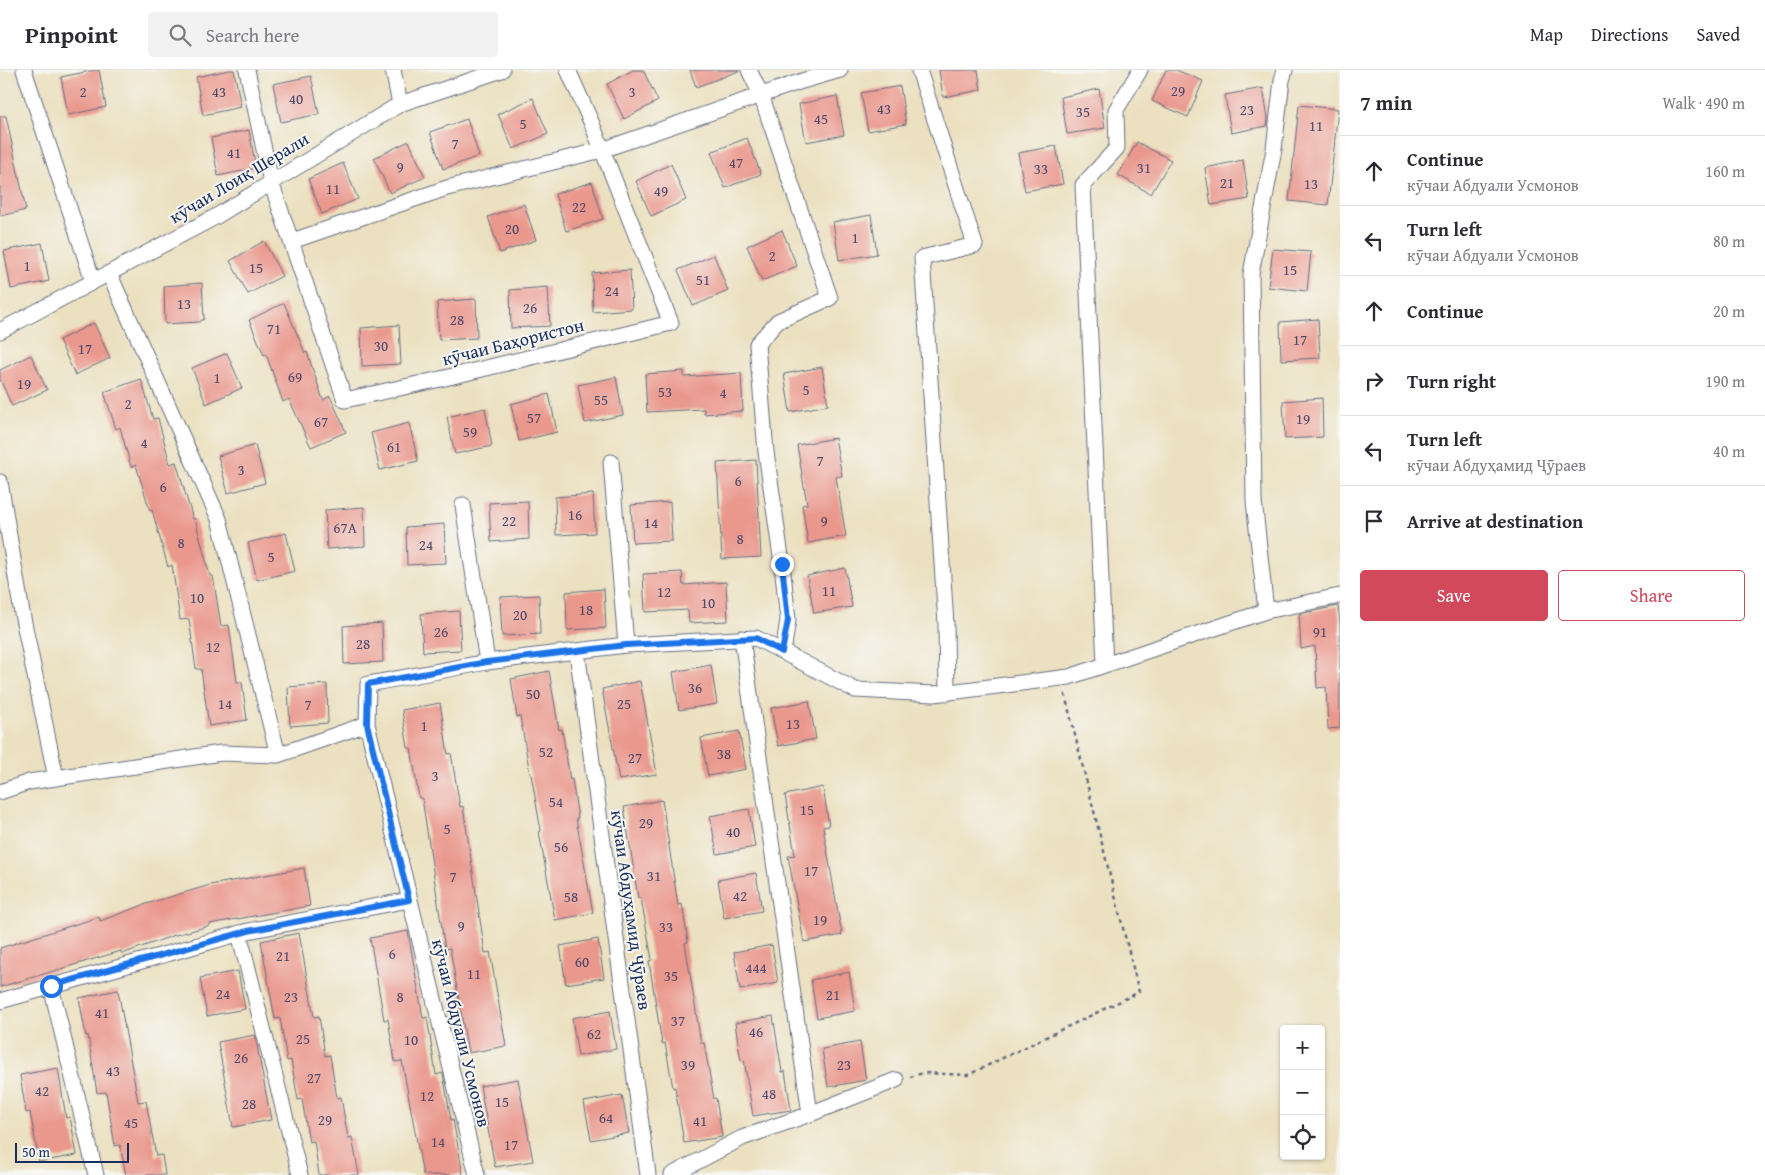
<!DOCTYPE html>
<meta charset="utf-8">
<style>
:root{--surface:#fff;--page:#f2f2f3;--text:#2b2b33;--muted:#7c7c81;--line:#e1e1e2;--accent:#d1495b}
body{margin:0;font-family:"Gentium Book Plus",serif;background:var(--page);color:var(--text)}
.controls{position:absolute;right:15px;bottom:15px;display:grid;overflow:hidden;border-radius:5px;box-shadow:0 1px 4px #0004}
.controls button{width:45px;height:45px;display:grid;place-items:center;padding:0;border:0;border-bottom:1px solid var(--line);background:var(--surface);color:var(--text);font:25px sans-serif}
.scale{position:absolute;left:15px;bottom:12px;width:114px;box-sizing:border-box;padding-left:5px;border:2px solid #1b2f5e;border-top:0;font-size:14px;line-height:18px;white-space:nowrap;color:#1b2f5e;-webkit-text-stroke:4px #f6f6f2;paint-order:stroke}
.stop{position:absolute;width:15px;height:15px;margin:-11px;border:4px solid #1a73e8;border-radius:50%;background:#fff}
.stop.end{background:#1a73e8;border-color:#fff;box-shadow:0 1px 5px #0008}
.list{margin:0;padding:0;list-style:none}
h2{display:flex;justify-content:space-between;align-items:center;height:65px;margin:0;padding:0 20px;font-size:21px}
h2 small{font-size:16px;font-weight:400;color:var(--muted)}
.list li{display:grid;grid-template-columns:32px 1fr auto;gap:15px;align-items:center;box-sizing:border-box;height:70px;padding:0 20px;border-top:1px solid var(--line)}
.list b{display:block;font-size:19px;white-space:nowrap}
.list p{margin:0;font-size:16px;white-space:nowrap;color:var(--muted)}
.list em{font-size:16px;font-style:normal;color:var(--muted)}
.actions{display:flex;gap:10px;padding:15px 20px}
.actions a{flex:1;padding:11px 0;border:1px solid var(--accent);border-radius:5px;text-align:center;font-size:18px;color:var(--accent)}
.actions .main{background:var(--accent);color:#fff}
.icon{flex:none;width:28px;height:28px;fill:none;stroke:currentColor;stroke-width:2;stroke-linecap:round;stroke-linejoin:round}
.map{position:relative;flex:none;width:1340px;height:1105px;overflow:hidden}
header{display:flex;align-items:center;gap:30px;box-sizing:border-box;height:70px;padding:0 25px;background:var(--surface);border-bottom:1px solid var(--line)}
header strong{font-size:24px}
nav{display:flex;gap:28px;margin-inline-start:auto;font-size:18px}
.search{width:350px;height:45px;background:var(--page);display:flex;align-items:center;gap:12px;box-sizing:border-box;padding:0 18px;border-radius:5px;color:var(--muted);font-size:19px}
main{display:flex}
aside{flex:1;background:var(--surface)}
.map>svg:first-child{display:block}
</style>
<header>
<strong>Pinpoint</strong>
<div class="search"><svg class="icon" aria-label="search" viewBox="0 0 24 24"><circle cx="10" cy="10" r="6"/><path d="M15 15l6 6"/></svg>Search here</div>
<nav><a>Map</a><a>Directions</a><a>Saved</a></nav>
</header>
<main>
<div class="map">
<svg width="1340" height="1105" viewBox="0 0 1340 1105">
<rect width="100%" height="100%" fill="#f6f6f2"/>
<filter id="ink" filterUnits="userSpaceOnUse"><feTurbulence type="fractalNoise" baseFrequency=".02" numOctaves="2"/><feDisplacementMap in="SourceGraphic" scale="10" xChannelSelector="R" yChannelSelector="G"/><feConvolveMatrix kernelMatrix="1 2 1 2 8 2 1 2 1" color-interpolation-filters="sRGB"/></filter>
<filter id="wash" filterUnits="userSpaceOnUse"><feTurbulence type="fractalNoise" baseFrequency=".0096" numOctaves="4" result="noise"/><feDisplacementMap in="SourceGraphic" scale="20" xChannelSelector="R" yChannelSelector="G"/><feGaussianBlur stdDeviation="1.12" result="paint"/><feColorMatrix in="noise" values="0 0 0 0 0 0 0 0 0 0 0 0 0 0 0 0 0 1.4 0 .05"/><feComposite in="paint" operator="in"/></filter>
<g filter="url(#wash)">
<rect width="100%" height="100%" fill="#ebe0bf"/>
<g id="blocks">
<!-- building -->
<path fill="#ea978c" d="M95 0H99L106 37 68 45 61 7Z
M229 0H234L241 37 203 45 196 7Z
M633 0H643L658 31 624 49 607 14Z
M690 0H739V1L696 17Z
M939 0H978L981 20 943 27Z
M1166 0H1176L1203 11 1188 47 1152 31Z
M311 6 319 44 281 52 273 14Z
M900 16 906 54 868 61 861 23Z
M1263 18 1268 49 1267 56 1231 63 1225 25Z
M1099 19 1105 58 1067 64 1061 27Z
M837 26 844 65 806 72 799 34Z
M533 28 548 64 513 79 498 44Z
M1299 35 1338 39 1328 135 1289 131Z
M0 46H6L26 140 0 146Z
M467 49 479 86 443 99 430 62Z
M249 60 256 98 218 106 211 68Z
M747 68 761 104 725 118 711 82Z
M409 71 425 107 390 123 374 88Z
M1137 72 1171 90 1151 124 1118 105Z
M1056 76 1063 114 1025 121 1018 83Z
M1243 90 1249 129 1211 135 1205 98Z
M343 93 358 129 322 144 308 109Z
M671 94 686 130 651 146 636 111Z
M592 112 603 149 566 161 555 124Z
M524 134 536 170 500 183 488 147Z
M871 145 877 184 839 190 833 152Z
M782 160 797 196 762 211 747 176Z
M264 171 282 206 248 224 230 191Z
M42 173 49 211 11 219 4 181Z
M1273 179 1311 182 1307 221 1268 217Z
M714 185 728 221 693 236 678 200Z
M630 200 632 239 593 242 592 203Z
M202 213 204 249 199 252 165 254 164 216Z
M548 217 550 256 511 258 510 220Z
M476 229 477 268 439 270 437 232Z
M284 233 305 283 307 282 323 330 330 326 346 362 311 377 289 329 283 332 266 284 264 285 249 250Z
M1318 249 1320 288 1281 290 1280 252Z
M94 253 110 288 75 305 59 270Z
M399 255 401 294 362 296 361 258Z
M227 283 242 318 206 334 192 298Z
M31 285 47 320 12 336 0 309V300Z
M822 297 828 335 790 342 784 304Z
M684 301V307L741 303 743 341 704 344V339L647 342 645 304Z
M616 307 623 345 585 353 578 315Z
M141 309 153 349 158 348 170 394 176 392 193 449H195L210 506H213L221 556 229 555 237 612H242L247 650 209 656 201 599H196L189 549 180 550 172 495 168 497 152 440 150 441 136 395 131 397 120 357 116 359 104 322Z
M549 324 557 362 519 371 511 334Z
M1322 328 1323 367 1285 369 1283 331Z
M485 338 492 376 455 384 447 347Z
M409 353 418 391 380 400 371 363Z
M835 368 842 406 836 407 846 466 808 473 802 435 807 434 797 375Z
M255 375 265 413 228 423 218 386Z
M756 390 761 487 722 489 717 393Z
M593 424 595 463 556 465 555 427Z
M528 431 529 469 491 472 489 433Z
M670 432 672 471 633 473 631 435Z
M364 437 365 476 327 479 325 440Z
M444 454 446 493 407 495 406 457Z
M286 463 295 501 257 510 248 473Z
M845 498 852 537 814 543 807 506Z
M682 502 683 515 726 512 728 551 689 553 688 540 645 542 643 504Z
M604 519 606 558 567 560 566 522Z
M539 525 540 564 502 566 500 527Z
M1338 536 1340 553V658L1328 659 1326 617 1317 618 1315 576 1301 579 1299 544Z
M459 541 461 580 423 582 421 544Z
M382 553 383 592 344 594 343 556Z
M711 595 717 634 679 640 673 602Z
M549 601 559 660 562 659 570 710 572 709 578 748H576L593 843 555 850 539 762 541 761 531 704H530L520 646 517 647 511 609Z
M640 611 657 704 619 710 602 619Z
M327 614 328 653 290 656 288 617Z
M809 631 816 669 778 676 771 638Z
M440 633 448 684 451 683 460 737 463 736 485 883 490 882 506 976 468 983 450 878 445 879 422 728H419L411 678H408L402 640Z
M739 661 746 699 708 706 701 668Z
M823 717 829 756 823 757 842 865 804 872 788 786 795 785 785 725Z
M662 730 678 835 682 834 688 872 685 873 701 973H704L714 1029 716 1028 722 1067 684 1073 675 1017 673 1018 665 973 662 974 649 891 652 890 641 828H638L624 737Z
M749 739 755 777 717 784 710 746Z
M304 798 310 836 209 854V856L172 866 122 884 121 881 0 917V878L99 847 100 851 146 834 210 815Z
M756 803 762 841 724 848 718 810Z
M408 861 423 948 427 947 436 1005 443 1003 451 1050 453 1049 463 1105H423L402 991 395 992 388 949 384 950 370 868Z
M299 863 314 947 319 946 325 986 330 985 337 1028 341 1027 348 1068 352 1067 359 1105H319L314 1071 309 1072 302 1029 298 1030 291 990 287 991 280 948 275 949 261 871Z
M598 869 604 908 566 914 560 876Z
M772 875 778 913 740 920 734 882Z
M238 901 245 939 207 946 200 908Z
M849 902 855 941 817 948 811 910Z
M118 920 138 1032 146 1031 156 1086 162 1085 165 1105H126L120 1075 115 1076 106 1022 97 1023 88 965 86 966 79 928Z
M610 941 616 979 578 986 572 948Z
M773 946 782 1002 785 1001 791 1040 753 1046 744 990 741 991 735 953Z
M255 965 271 1050 233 1057 218 972Z
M860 972 866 1010 828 1017 822 979Z
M58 998 66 1048 70 1047 77 1085 39 1092 30 1042 26 1043 20 1005Z
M518 1009 533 1091 495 1097 480 1016Z
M622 1025 629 1063 591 1070 584 1032Z"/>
</g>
</g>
<g filter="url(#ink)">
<use href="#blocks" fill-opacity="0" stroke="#646d80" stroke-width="1"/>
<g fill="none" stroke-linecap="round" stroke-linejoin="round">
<!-- street casing -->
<g stroke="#646d80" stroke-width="17">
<path id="street" d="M24 0 93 211
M247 0 271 112 345 330 445 308 671 253 592 54 568 0
M393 0 400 34
M749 0 761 25 830 228 778 251 757 274 766 382 782 494 788 550 783 582
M919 0 975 175 922 188 946 554 947 623
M292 171 447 118 602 80 802 11 840 0
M109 203 219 449 278 685
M0 261 215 147 400 34 502 0
M611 392 626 575
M0 412 22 543 56 708
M463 435 487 592
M1266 541 1254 431 1251 204 1274 79 1282 10 1285 0
M742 568 810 1044
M577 581 648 1105
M1105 595 1083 115 1117 78 1116 40 1140 0
M367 654 477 1105
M0 722 29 712 221 683 278 685 367 654 368 614 487 592 626 575 756 568 855 620 934 624 1069 607 1266 541 1340 526
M239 863 300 1105
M51 916 96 1105
M0 931 248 861 409 830
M672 1105 742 1068 810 1044 896 1010"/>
</g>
<!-- path -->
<path stroke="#646d80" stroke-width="2.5" stroke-dasharray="4 4" stroke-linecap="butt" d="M910 1007 923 1003 968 1005 1139 922 1064 621"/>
<!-- street -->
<use href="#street" stroke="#fff" stroke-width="15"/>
</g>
</g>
<g fill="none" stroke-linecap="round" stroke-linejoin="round" filter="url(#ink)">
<!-- route -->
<path stroke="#1a73e8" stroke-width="6" d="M51 916 248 861 409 830 367 654 368 614 487 592 626 575 756 568 782 582 788 550 782 494"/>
</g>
<g text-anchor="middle" stroke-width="4" stroke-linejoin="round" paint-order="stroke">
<!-- number labels -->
<g font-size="15" fill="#4f496a">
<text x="1178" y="26">29</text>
<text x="83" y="27">2</text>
<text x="219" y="27">43</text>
<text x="632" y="27">3</text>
<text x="296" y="34">40</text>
<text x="884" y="44">43</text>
<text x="1247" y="45">23</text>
<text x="1083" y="47">35</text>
<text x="821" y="54">45</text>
<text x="523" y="59">5</text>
<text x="1316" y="61">11</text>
<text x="455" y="79">7</text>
<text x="234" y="88">41</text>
<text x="736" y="98">47</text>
<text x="400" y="102">9</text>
<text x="1144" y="103">31</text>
<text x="1041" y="104">33</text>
<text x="1227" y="118">21</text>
<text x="1311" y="119">13</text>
<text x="333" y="124">11</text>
<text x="661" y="126">49</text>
<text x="579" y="142">22</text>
<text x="512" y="164">20</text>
<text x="855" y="173">1</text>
<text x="772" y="191">2</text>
<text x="27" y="201">1</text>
<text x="256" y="203">15</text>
<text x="1290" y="205">15</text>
<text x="703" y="215">51</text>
<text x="612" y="226">24</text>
<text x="184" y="239">13</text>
<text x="530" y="243">26</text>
<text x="457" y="255">28</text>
<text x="274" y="264">71</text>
<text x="1300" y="275">17</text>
<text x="381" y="281">30</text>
<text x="85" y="284">17</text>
<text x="295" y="312">69</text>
<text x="217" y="313">1</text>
<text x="24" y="319">19</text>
<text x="806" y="325">5</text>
<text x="665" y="327">53</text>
<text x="723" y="328">4</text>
<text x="601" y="335">55</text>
<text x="128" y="339">2</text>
<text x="534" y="353">57</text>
<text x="1303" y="354">19</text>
<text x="321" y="357">67</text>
<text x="470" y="367">59</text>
<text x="144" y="378">4</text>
<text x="394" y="382">61</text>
<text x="820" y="396">7</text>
<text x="241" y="405">3</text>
<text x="738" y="416">6</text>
<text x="163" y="422">6</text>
<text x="575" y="450">16</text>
<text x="509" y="456">22</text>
<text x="824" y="456">9</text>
<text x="651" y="458">14</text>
<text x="345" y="463">67А</text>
<text x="740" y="474">8</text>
<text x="181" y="478">8</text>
<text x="426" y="480">24</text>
<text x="271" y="492">5</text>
<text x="829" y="526">11</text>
<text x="664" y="527">12</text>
<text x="197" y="533">10</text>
<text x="708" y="538">10</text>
<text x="586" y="545">18</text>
<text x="520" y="550">20</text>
<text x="441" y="567">26</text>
<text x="1320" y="567">91</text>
<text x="363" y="579">28</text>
<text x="213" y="582">12</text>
<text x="695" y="623">36</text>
<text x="533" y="629">50</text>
<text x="225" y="639">14</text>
<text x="624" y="639">25</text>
<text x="308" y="640">7</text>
<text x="793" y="659">13</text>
<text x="424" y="661">1</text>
<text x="546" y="687">52</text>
<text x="724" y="689">38</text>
<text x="635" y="693">27</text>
<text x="435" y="711">3</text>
<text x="556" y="737">54</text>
<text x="807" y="745">15</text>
<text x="646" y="758">29</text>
<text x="447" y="764">5</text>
<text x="733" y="767">40</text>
<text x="561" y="782">56</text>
<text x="811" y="806">17</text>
<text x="654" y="811">31</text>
<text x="453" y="812">7</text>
<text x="740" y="831">42</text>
<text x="571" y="832">58</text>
<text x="820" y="855">19</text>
<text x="461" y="861">9</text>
<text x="666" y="862">33</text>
<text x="392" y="889">6</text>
<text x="283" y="891">21</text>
<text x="582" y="897">60</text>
<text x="756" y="903">444</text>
<text x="474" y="909">11</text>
<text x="671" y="911">35</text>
<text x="223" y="929">24</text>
<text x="833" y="930">21</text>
<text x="291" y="932">23</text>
<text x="400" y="932">8</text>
<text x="102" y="948">41</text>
<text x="678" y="956">37</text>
<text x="756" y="967">46</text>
<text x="594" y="969">62</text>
<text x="303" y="974">25</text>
<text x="411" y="975">10</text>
<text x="241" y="993">26</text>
<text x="688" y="1000">39</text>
<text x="844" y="1000">23</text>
<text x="113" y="1006">43</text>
<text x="314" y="1013">27</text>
<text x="42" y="1026">42</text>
<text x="769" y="1029">48</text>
<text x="427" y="1031">12</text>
<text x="502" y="1037">15</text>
<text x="249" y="1039">28</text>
<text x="606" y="1053">64</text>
<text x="325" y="1055">29</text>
<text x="700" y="1056">41</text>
<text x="131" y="1058">45</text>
<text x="438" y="1077">14</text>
<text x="511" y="1080">17</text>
</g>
<!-- street labels -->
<g font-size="18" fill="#1b2f5e" stroke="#f6f6f2">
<text transform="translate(239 108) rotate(-31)" y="6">кӯчаи Лоиқ Шерали</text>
<text transform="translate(513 272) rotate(-14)" y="6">кӯчаи Баҳористон</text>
<text transform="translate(631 840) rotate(82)" y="6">кӯчаи Абдуҳамид Ҷӯраев</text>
<text transform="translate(461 963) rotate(76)" y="6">кӯчаи Абдуали Усмонов</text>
</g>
</g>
</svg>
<div class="controls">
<button>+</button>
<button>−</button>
<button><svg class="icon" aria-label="locate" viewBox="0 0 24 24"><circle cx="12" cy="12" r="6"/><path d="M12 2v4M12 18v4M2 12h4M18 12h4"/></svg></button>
</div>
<div class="scale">50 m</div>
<div class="stop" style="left:51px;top:916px"></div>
<div class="stop end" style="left:782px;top:494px"></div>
</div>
<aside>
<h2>7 min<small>Walk · 490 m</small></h2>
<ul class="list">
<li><svg class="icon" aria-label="ahead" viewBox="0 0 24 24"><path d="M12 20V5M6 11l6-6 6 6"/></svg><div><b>Continue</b><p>кӯчаи Абдуали Усмонов</p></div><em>160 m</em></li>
<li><svg class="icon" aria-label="left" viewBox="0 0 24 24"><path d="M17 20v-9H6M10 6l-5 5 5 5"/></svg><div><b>Turn left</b><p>кӯчаи Абдуали Усмонов</p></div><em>80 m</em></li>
<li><svg class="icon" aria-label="ahead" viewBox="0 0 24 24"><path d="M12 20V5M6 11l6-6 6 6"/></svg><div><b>Continue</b></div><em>20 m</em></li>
<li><svg class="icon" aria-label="right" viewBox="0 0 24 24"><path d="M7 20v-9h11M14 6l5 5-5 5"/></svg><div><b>Turn right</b></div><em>190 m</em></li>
<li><svg class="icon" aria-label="left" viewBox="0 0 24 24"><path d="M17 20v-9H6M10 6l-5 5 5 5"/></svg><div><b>Turn left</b><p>кӯчаи Абдуҳамид Ҷӯраев</p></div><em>40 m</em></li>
<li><svg class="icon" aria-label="arrive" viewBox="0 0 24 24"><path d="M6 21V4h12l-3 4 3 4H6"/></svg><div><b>Arrive at destination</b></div></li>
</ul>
<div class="actions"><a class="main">Save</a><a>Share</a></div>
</aside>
</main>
